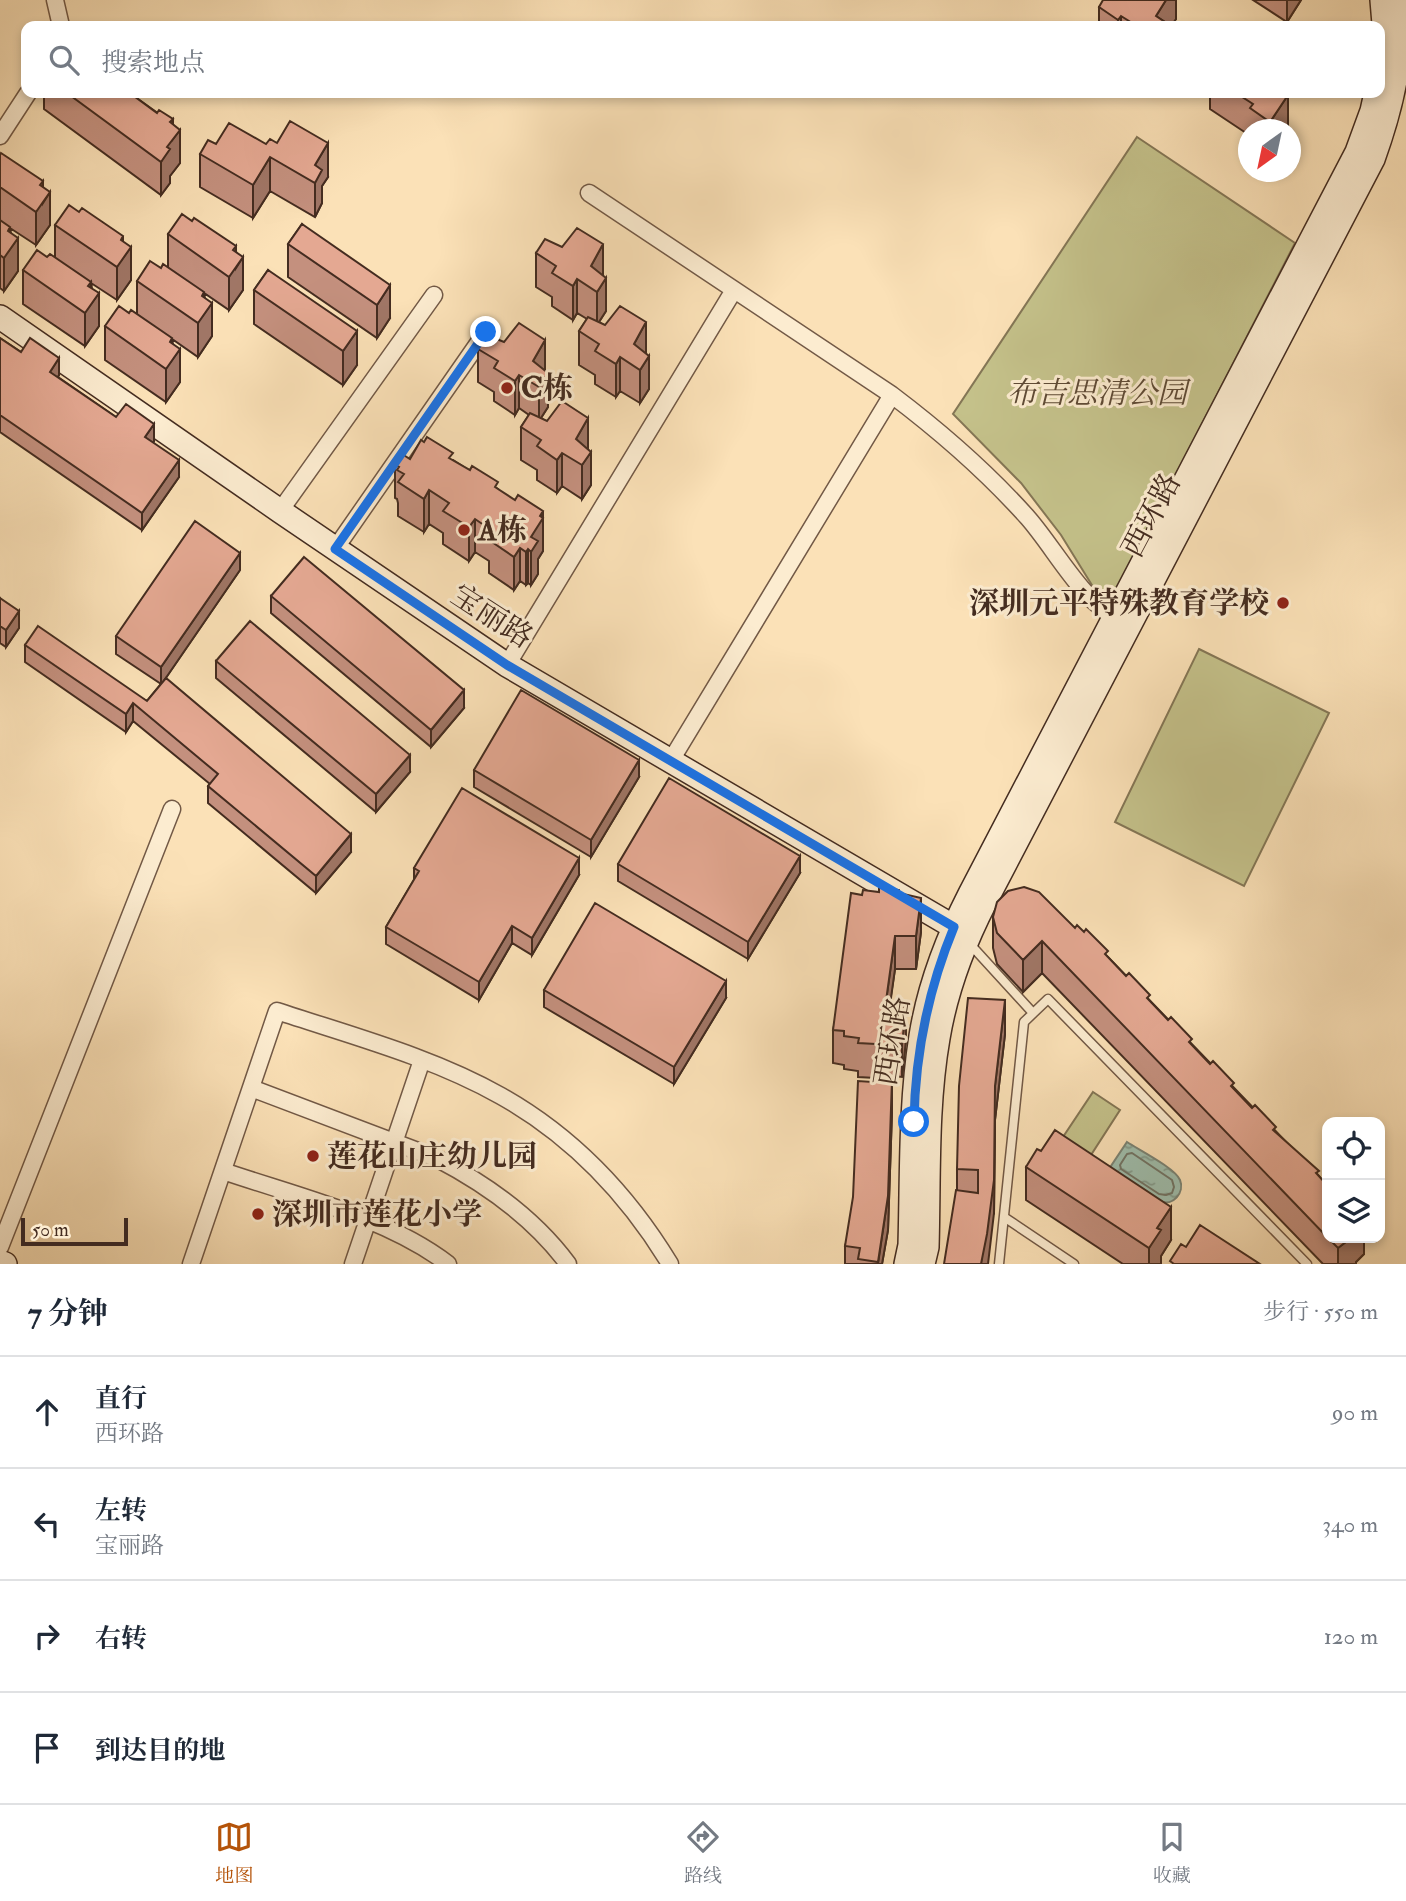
<!DOCTYPE html>
<html lang="zh">
<meta charset="utf-8">
<style>
:root{--surface:#fff;--page:#f2f2f3;--text:#1f2937;--muted:#747a83;--line:#e0e1e3;--accent:#b45309}
body{margin:0;font-family:"IM FELL Double Pica","Noto Serif SC",serif;background:var(--page);color:var(--text)}
.controls{position:absolute;right:21px;bottom:21px;display:grid;overflow:hidden;border-radius:14px;box-shadow:0 4px 10px #0003}
.controls button{width:63px;height:63px;display:grid;place-items:center;padding:0;border:0;border-bottom:2px solid var(--line);background:var(--surface);color:var(--text);font:35px sans-serif}
.compass{position:absolute;left:1238px;top:119px;width:63px;height:63px;border-radius:50%;background:var(--surface);box-shadow:0 4px 10px #0003;rotate:213deg}
.scale{position:absolute;left:21px;bottom:18px;width:107px;box-sizing:border-box;padding-left:7px;border:4px solid #442c20;border-top:0;font-size:19px;line-height:24px;white-space:nowrap;color:#442c20;-webkit-text-stroke:5px #fcecd0;paint-order:stroke}
.stop{position:absolute;width:21px;height:21px;margin:-16px;border:5px solid #1a73e8;border-radius:50%;background:#fff}
.stop.end{background:#1a73e8;border-color:#fff;box-shadow:0 2px 7px #0008}
.list{margin:0;padding:0;list-style:none}
h2{display:flex;justify-content:space-between;align-items:center;height:91px;margin:0;padding:0 28px;font-size:30px}
h2 small{font-size:23px;font-weight:400;color:var(--muted)}
.list li{display:grid;grid-template-columns:46px 1fr auto;gap:21px;align-items:center;box-sizing:border-box;height:112px;padding:0 28px;border-top:2px solid var(--line)}
.list b{display:block;font-size:26px;white-space:nowrap}
.list p{margin:0;font-size:23px;white-space:nowrap;color:var(--muted)}
.list em{font-size:23px;font-style:normal;color:var(--muted)}
.icon{flex:none;width:38px;height:38px;fill:none;stroke:currentColor;stroke-width:2;stroke-linecap:round;stroke-linejoin:round}
.map{position:relative;flex:none;width:1406px;height:1264px;overflow:hidden}
.search{position:absolute;background:var(--surface);box-shadow:0 4px 10px #0003;left:21px;right:21px;top:21px;height:77px;display:flex;align-items:center;gap:18px;box-sizing:border-box;padding:0 24px;border-radius:14px;color:var(--muted);font-size:26px}
.sheet{height:539px;background:var(--surface)}
nav{display:flex;justify-content:space-around;align-items:center;box-sizing:border-box;height:98px;border-top:2px solid var(--line);background:var(--surface);font-size:19px;color:var(--muted)}
nav a{display:grid;justify-items:center;gap:4px}
nav .on{color:var(--accent)}
.map>svg:first-child{display:block}
</style>
<div class="map">
<svg width="1406" height="1264" viewBox="0 0 1406 1264">
<defs>
<pattern id="water-ripples" width="26" height="14" patternUnits="userSpaceOnUse" patternTransform="scale(1.75)"><rect width="26" height="14" fill="#9fbead"/><path d="M2 4q2-2 4 0t4 0M15 11q2-2 4 0t4 0" fill="none" stroke="#839b8c"/></pattern>
</defs>
<rect width="100%" height="100%" fill="#fbe1b7"/>
<filter id="stains"><feTurbulence type="fractalNoise" baseFrequency=".00286" numOctaves="4"/><feColorMatrix values="0 0 0 0 .2 0 0 0 0 .09 0 0 0 0 .02 0 0 0 .5 -.17"/></filter>
<radialGradient id="worn" r=".72"><stop offset=".6" stop-color="#630" stop-opacity="0"/><stop offset="1" stop-color="#630" stop-opacity=".3"/></radialGradient>
<!-- green -->
<path fill="#c4c18a" stroke="#847655" stroke-width="2" d="M1137 137 1295 243 1111 601 1095 590 1061 535 1021 483 953 414Z
M1199 649 1329 713 1244 886 1115 822Z
M1093 1092 1120 1110 1089 1158 1061 1140Z"/>
<!-- water -->
<path fill="url(#water-ripples)" stroke="#7b8475" stroke-width="2" d="M1127 1142C1139 1150 1175 1168 1180 1180 1185 1192 1173 1207 1160 1201 1142 1195 1125 1179 1109 1169Z"/>
<g fill="none" stroke-linecap="round" stroke-linejoin="round">
<!-- shore -->
<path stroke="#727566" stroke-width="2" d="M1132 1153 1172 1180 1174 1187 1172 1193 1166 1195 1159 1194 1121 1169 1120 1165 1127 1154Z"/>
<!-- lane casing -->
<g stroke="#725946" stroke-width="11">
<path id="lane" d="M969 943 1033 1013
M1004 1217 1074 1264
M999 1264 1024 1022 1048 999 1307 1264"/>
</g>
<!-- street casing -->
<g stroke="#725946" stroke-width="19">
<path id="street" d="M55 0 61 26
M0 136 28 93
M589 193 892 395C941 432 987 472 1028 518 1056 550 1082 602 1121 621
M280 511 434 295
M335 549 486 332
M507 665 734 290
M670 762 892 395
M251 1088 436 1158C486 1184 534 1218 568 1264
M223 1171C296 1196 387 1217 448 1264
M0 1247 172 809
M191 1264 277 1011C352 1036 432 1057 501 1096 572 1136 628 1195 670 1264
M353 1264 422 1060"/>
</g>
<!-- secondary casing -->
<g stroke="#442c20" stroke-width="26">
<path id="secondary" d="M1380 74 1384 24 1382 0
M0 317 280 511 507 665 954 927 964 938
M0 1262 5 1264
M906 1264 910 1245C912 1176 910 1105 921 1036 929 986 947 939 970 894L1357 152 1372 111 1376 93
M923 1264 927 1247C929 1178 926 1107 938 1038 946 990 963 945 985 902L1373 159C1392 106 1404 56 1399 0"/>
</g>
<!-- lane -->
<use href="#lane" stroke="#fcecd0" stroke-width="8"/>
<!-- street -->
<use href="#street" stroke="#fcecd0" stroke-width="16"/>
<!-- secondary -->
<use href="#secondary" stroke="#fcecd0" stroke-width="23"/>
</g>
<!-- wall -->
<path fill="#c4907e" stroke="#442c20" stroke-width="2" d="M1176 0V19L1171 26H1099V7Z
M1253 0H1301L1287 22Z
M44 93H134V96L173 124 180 163 170 176V183L161 195 44 109Z
M1210 93H1285L1288 128 1287 130H1249V135L1210 109Z
M216 144H266L328 177 322 186V203L315 217 270 191 253 218 200 187V154Z
M0 155 43 187 50 225 36 245 10 228 18 271 4 291 0 288Z
M302 224 390 318 377 338 288 277V244Z
M55 225 123 242 131 280 117 300 91 283 99 326 85 346 23 304V270L47 257H55Z
M168 234 236 251 243 290 229 310 204 293 212 336 198 357 172 339 180 382 166 402 105 360V326L129 313H137V281L161 268 168 267Z
M536 253 603 276 606 311 599 322 646 353 649 389 640 403 620 391 616 397 595 384V375L579 365V331L587 319 577 313 573 320 552 306V297L536 287Z
M268 270 357 365 343 385 254 324V290Z
M0 338 21 352 59 375 58 377 116 417 154 441 153 443 179 477 142 530 0 432Z
M478 349 545 371 548 407 541 418 588 449 591 485 582 499 562 486 557 493 537 480V470L521 460V427L529 415 519 408 515 415 494 401V392L478 382Z
M410 459 453 460 498 489 543 545V551L538 559V574L531 585 528 583 526 585 520 581 514 590 489 573V561L475 552 469 561 443 544V533L429 524 424 532 398 516V503L397 499 395 498V465Z
M240 570 165 679 351 852 316 893 208 803V786L210 784 133 721 126 732 25 662V645L147 701 161 684 116 654V636Z
M271 596 464 708 431 747 271 613Z
M0 598 19 628 6 647 0 643Z
M216 661 410 772 376 812 216 678Z
M474 770 639 777 591 857 474 787Z
M618 864 800 873 748 959 618 881Z
M414 868 579 875 532 955 512 943 479 1000 386 944V927L414 880Z
M879 892 899 893 921 932 916 969H895L890 1002 900 1006 906 1040 902 1077 894 1076V1079L858 1077V1071L844 1069V1065L833 1063V1030L862 895Z
M993 917 1075 928 1108 957 1319 1176 1364 1238V1254L1356 1262V1264H1323L1042 973 1023 992 997 964 993 948Z
M544 990 726 998 674 1084 544 1007Z
M1005 1034 995 1120 994 1213 957 1190V1169Z
M892 1112 888 1230 882 1264H845V1246Z
M1026 1167 1171 1240 1161 1256V1264H1123L1026 1200Z"/>
<!-- shaded-wall -->
<path fill="#a07666" stroke="#442c20" stroke-width="2" d="M1166 0H1176V19L1171 26 1156 16Z
M1287 0H1301L1287 22Z
M1121 16V26H1118V20Z
M1288 95V128L1287 130H1270V122Z
M173 119V139L180 130V163L170 176V183L161 195V162L167 147 170 122Z
M328 143V177L322 186V203L315 217V165Z
M270 157V191L253 218V185Z
M43 181V203L50 192V225L36 245V212L40 185Z
M10 227V249L18 238V271L4 291V258L8 231Z
M123 236V258L131 247V280L117 300V267L121 240Z
M603 244V278L591 266Z
M236 246V268L243 257V290L229 310V277L233 250Z
M606 278V311L597 325V292Z
M577 279V313L573 320V286Z
M91 282V304L99 293V326L85 346V313L88 286Z
M390 285V318L377 338V305Z
M204 292V314L212 303V336L198 357V323L202 296Z
M646 322V356L634 344Z
M357 331V365L343 385V351Z
M172 338V360L180 349V382L166 402V369L170 342Z
M545 340V373L533 361Z
M649 356V389L640 403V370Z
M620 357V391L616 397V364Z
M59 358V375L50 389V372Z
M548 373V407L539 421V387Z
M519 375V408L515 415V381Z
M588 418V451L576 439Z
M154 424V441L145 455V437Z
M591 452V485L582 499V465Z
M562 453V486L557 493V460Z
M179 460V477L142 530V513Z
M429 490V524L424 532V499Z
M543 511V551L538 559V574L531 585V537Z
M475 519V552L469 561V527Z
M520 548V581L514 590V557Z
M528 549V583L526 585V552Z
M240 553V570L161 685V667Z
M19 611V628L6 647V630Z
M464 690V708L431 747V730Z
M133 703V721L126 732V714Z
M410 755V772L376 812V794Z
M639 760V777L591 857V840Z
M351 834V852L316 893V876Z
M800 856V873L748 959V942Z
M579 858V875L532 955V938Z
M921 898V932L916 969V936Z
M512 926V943L479 1000V982Z
M895 936V969L886 1034V1001Z
M1042 941V973L1023 992V960Z
M726 981V998L674 1084V1067Z
M1005 1000V1034L995 1120 994 1213 988 1264H981L995 1086Z
M906 1007V1040L902 1077V1044Z
M892 1079V1112L888 1230 882 1264H878L888 1196Z
M1171 1207V1240L1161 1256V1264H1149V1248L1157 1228Z
M1351 1238H1364V1254L1356 1262V1264H1338V1248Z"/>
<!-- building -->
<path fill="#e4a892" stroke="#442c20" stroke-width="2" d="M1103 0H1166L1156 16 1171 26H1137L1121 16 1118 20 1099 7Z
M67 93H132L131 94 157 113 159 110 173 119 170 122 180 130 167 147 170 149 161 162Z
M1236 93H1285L1288 95 1270 122 1250 108 1253 104Z
M290 121 328 143 315 165 322 170 315 183 270 157 253 185 200 154 208 140 216 144 229 123 266 144 270 139 277 143Z
M1 153 43 181 40 185 50 192 36 212 0 187V155Z
M69 205 79 212 82 208 123 236 121 240 131 247 117 267 55 225Z
M182 214 192 221 194 218 236 246 233 250 243 257 229 277 168 234Z
M0 220 10 227 8 231 18 238 4 258 0 255Z
M302 224 390 285 377 305 288 244Z
M577 228 603 244 591 266 606 278 597 292 577 279 573 286 552 273 556 266 536 253 545 239 562 247Z
M37 250 47 257 50 254 91 282 88 286 99 293 85 313 23 270Z
M150 261 161 268 163 264 204 292 202 296 212 303 198 323 137 281Z
M268 270 357 331 343 351 254 290Z
M119 306 129 313 131 310 172 338 170 342 180 349 166 369 105 326Z
M620 306 646 322 634 344 649 356 640 370 620 357 616 364 595 351 599 344 579 331 588 317 605 325Z
M519 323 545 340 533 361 548 373 539 387 519 375 515 381 494 368 498 361 478 349 487 335 504 342Z
M0 338 21 352 30 338 59 358 50 372 116 417 126 404 154 424 145 437 179 460 142 513 0 415Z
M562 401 588 418 576 439 591 452 582 465 562 453 557 460 537 446 541 440 521 427 530 413 547 421Z
M427 437 453 453 449 458 470 470 472 466 498 482 495 487 515 500 518 495 543 511 540 516 543 518 531 537 538 541 531 552 528 549 526 552 520 548 514 557 489 540 494 532 475 519 469 527 443 511 449 503 429 490 424 499 398 482 404 474 397 470 399 467 395 465 402 454 410 459 421 440 424 442Z
M195 521 240 553 161 667 116 636Z
M304 557 464 690 431 730 271 596Z
M0 598 19 611 6 630 0 626Z
M250 621 410 755 376 794 216 661Z
M38 626 147 701 166 678 351 834 316 876 208 786 218 774 133 703 126 714 25 645Z
M521 690 639 760 591 840 474 770Z
M669 778 800 856 748 942 618 864Z
M462 788 579 858 532 938 512 926 479 982 386 927 419 871 414 868Z
M879 887 899 890V893L921 898 916 936H895L886 1001 900 1003 899 1006 906 1007 902 1044 894 1043V1045L858 1043 859 1038 844 1036V1031L833 1030 851 893 862 895 863 890 879 892Z
M1024 887 1039 892 1075 928 1077 925 1084 932 1086 929 1108 951 1105 954 1126 976 1129 973 1150 995 1147 998 1168 1020 1171 1017 1192 1039 1189 1042 1210 1064 1213 1061 1234 1083 1231 1086 1252 1108 1255 1105 1276 1127 1273 1130 1319 1171 1316 1173 1327 1185V1237L1042 941 1023 960 997 933 993 917 997 902 1008 891Z
M595 903 726 981 674 1067 544 990Z
M968 998 1005 1000 995 1086 994 1180 987 1234 981 1264H944L956 1190 978 1193V1170L957 1169 959 1086Z
M872 1078 892 1079 888 1196 878 1262 858 1259 860 1248 845 1246 853 1197 858 1081 872 1082Z
M1055 1130 1171 1207 1157 1228 1161 1230 1149 1248 1026 1167 1037 1149 1041 1151Z
M1200 1225 1260 1264H1174L1170 1261 1181 1244 1186 1247Z
M1328 1238H1351L1338 1248Z"/>
<g fill="none" stroke-linecap="round" stroke-linejoin="round">
<!-- route -->
<path stroke="#1a73e8" stroke-width="9" d="M486 332 335 549 507 665 954 927C928 990 915 1054 914 1122"/>
</g>
<!-- markers -->
<g fill="#8f2418" stroke="#fcecd0" stroke-width="2.5">
<circle cx="507" cy="388" r="7"/>
<circle cx="464" cy="530" r="7"/>
<circle cx="1283" cy="603" r="7"/>
<circle cx="313" cy="1156" r="7"/>
<circle cx="258" cy="1214" r="7"/>
</g>
<g text-anchor="middle" stroke-width="6" stroke-linejoin="round" paint-order="stroke">
<!-- poi labels -->
<g font-size="30" font-weight="bold" fill="#442c20" stroke="#fcecd0" text-anchor="start">
<text x="521" y="398">C栋</text>
<text x="478" y="540">A栋</text>
<text x="1269" y="613" text-anchor="end">深圳元平特殊教育学校</text>
<text x="327" y="1166">莲花山庄幼儿园</text>
<text x="272" y="1224">深圳市莲花小学</text>
</g>
<!-- park labels -->
<g font-size="30" font-style="italic" fill="#5e4a35" stroke="#fcecd0">
<text x="1097" y="403">布吉思清公园</text>
</g>
<!-- street labels -->
<g font-size="30" fill="#442c20" stroke="#fcecd0">
<text transform="translate(1151 515) rotate(-62)" y="10">西环路</text>
<text transform="translate(492 616) rotate(33)" y="10">宝丽路</text>
<text transform="translate(892 1041) rotate(-81)" y="10">西环路</text>
</g>
</g>
<rect width="100%" height="100%" filter="url(#stains)"/>
<rect width="100%" height="100%" fill="url(#worn)"/>
</svg>
<div class="controls">
<button><svg class="icon" aria-label="locate" viewBox="0 0 24 24"><circle cx="12" cy="12" r="6"/><path d="M12 2v4M12 18v4M2 12h4M18 12h4"/></svg></button>
<button><svg class="icon" aria-label="layers" viewBox="0 0 24 24"><path d="M12 4l9 5-9 5-9-5zM3 14l9 5 9-5"/></svg></button>
</div>
<svg class="compass" viewBox="-18 -18 36 36"><path d="M0-13l5 13h-10z" fill="#e53935"/><path d="M0 13l5-13h-10z" fill="#747a83"/></svg>
<div class="scale">50 m</div>
<div class="stop" style="left:914px;top:1122px"></div>
<div class="stop end" style="left:486px;top:332px"></div>
<div class="search"><svg class="icon" aria-label="search" viewBox="0 0 24 24"><circle cx="10" cy="10" r="6"/><path d="M15 15l6 6"/></svg>搜索地点</div>
</div>
<section class="sheet">
<h2>7 分钟<small>步行 · 550 m</small></h2>
<ul class="list">
<li><svg class="icon" aria-label="ahead" viewBox="0 0 24 24"><path d="M12 20V5M6 11l6-6 6 6"/></svg><div><b>直行</b><p>西环路</p></div><em>90 m</em></li>
<li><svg class="icon" aria-label="left" viewBox="0 0 24 24"><path d="M17 20v-9H6M10 6l-5 5 5 5"/></svg><div><b>左转</b><p>宝丽路</p></div><em>340 m</em></li>
<li><svg class="icon" aria-label="right" viewBox="0 0 24 24"><path d="M7 20v-9h11M14 6l5 5-5 5"/></svg><div><b>右转</b></div><em>120 m</em></li>
<li><svg class="icon" aria-label="arrive" viewBox="0 0 24 24"><path d="M6 21V4h12l-3 4 3 4H6"/></svg><div><b>到达目的地</b></div></li>
</ul>
</section>
<nav>
<a class="on"><svg class="icon" aria-label="map" viewBox="0 0 24 24"><path d="M3 6l6-2 6 2 6-2v14l-6 2-6-2-6 2zM9 4v14M15 6v14"/></svg>地图</a>
<a><svg class="icon" aria-label="directions" viewBox="0 0 24 24"><path d="M12 3l9 9-9 9-9-9zM9 14v-3h6M13 9l2 2-2 2"/></svg>路线</a>
<a><svg class="icon" aria-label="saved" viewBox="0 0 24 24"><path d="M7 4h10v16l-5-4-5 4z"/></svg>收藏</a>
</nav>
